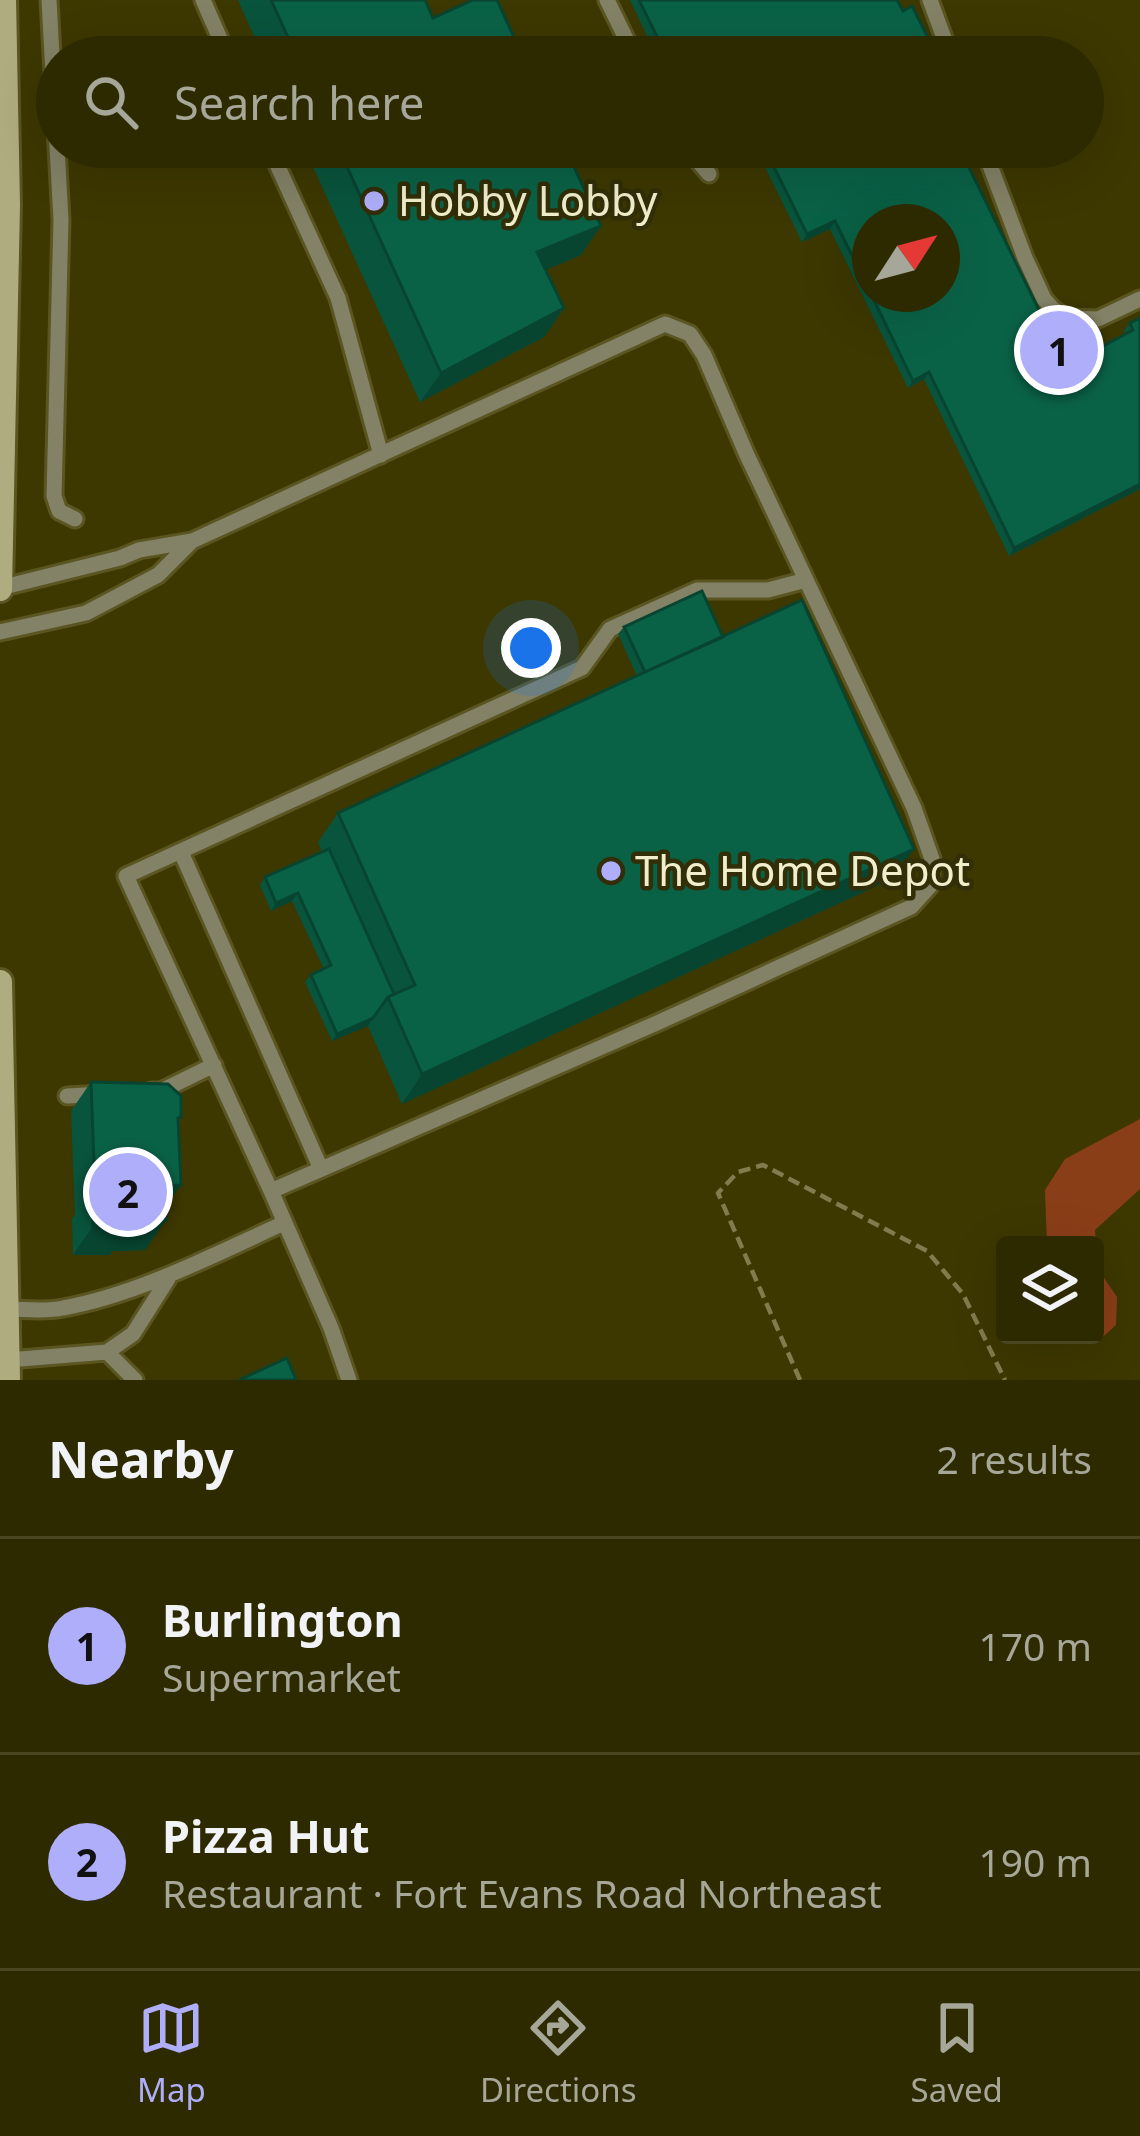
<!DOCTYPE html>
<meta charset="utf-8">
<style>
:root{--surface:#2e2a00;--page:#3a360f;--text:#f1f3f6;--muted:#a7a799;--line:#494622;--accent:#afaefa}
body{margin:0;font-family:"Noto Sans",sans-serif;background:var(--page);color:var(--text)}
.controls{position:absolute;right:36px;bottom:36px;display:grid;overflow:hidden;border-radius:12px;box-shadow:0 12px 48px #0002}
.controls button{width:108px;height:108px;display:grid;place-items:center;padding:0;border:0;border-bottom:3px solid var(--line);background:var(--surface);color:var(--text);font:60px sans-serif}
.compass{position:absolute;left:852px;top:204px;width:108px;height:108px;border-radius:50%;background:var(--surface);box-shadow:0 12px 48px #0002;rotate:54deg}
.you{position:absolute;left:531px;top:648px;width:42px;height:42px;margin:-30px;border:9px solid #fff;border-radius:50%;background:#1a73e8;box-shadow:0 0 0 18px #1a73e833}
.badge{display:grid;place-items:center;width:78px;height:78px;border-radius:50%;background:var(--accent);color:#111;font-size:39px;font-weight:700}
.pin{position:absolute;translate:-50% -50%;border:6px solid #fff;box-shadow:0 3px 12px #0006}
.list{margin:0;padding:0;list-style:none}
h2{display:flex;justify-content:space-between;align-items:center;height:156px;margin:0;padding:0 48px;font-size:51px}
h2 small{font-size:39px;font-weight:400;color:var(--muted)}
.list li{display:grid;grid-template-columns:78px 1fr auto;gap:36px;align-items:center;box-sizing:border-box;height:216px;padding:0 48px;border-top:3px solid var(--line)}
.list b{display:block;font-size:45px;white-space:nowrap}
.list p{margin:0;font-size:39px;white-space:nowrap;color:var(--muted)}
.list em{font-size:39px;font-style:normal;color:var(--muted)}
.icon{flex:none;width:66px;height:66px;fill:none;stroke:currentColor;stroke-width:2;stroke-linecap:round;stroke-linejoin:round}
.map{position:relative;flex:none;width:1140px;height:1380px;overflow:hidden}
.search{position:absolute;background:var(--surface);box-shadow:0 12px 48px #0002;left:36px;right:36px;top:36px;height:132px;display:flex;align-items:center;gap:30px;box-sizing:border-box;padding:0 42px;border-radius:66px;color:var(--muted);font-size:45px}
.sheet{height:588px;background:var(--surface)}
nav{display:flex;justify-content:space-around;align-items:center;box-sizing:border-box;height:168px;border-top:3px solid var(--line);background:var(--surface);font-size:33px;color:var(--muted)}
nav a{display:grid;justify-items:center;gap:6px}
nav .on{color:var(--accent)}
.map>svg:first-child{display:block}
</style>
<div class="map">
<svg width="1140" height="1380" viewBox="0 0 1140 1380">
<rect width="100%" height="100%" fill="#3d3800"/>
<!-- green -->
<path fill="#8a3e18" d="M1140 1119V1189L1095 1230 1098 1269 1117 1297 1116 1325 1095 1344 1090 1335H1095V1245H1047L1045 1190 1065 1159Z"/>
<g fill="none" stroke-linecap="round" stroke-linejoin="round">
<!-- lane casing -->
<g stroke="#5a5521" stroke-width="21">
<path id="lane" d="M49 0 61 220 54 496 59 511 75 519
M203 0 228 57
M607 0 635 57
M930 0 951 57
M269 147 338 298 381 455
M686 147 709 174
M983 147 1025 258 1044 299 1052 308 1066 318 1098 319 1140 299
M0 588 120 558 139 550 192 541 665 324 690 334 704 355 746 453 914 808 932 859 930 886 911 907 657 1023 271 1191
M0 632 86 613 158 575 192 541
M181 852 321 1169
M151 1091H161L214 1065
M67 1096 103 1094
M6 1309C25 1309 45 1312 63 1308 137 1295 216 1254 284 1223
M107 1352 135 1380
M8 1360 107 1352 133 1334 171 1274
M349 1380 331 1328 271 1191 126 876 582 668 610 629 697 590H768L806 580"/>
</g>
<!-- secondary casing -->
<g stroke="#5a5521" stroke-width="30">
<path id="secondary" d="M0 589 8 205 4 0
M0 982 8 1380"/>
</g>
<!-- path -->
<path stroke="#817c4d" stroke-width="4.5" stroke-dasharray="12 6" stroke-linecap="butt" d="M800 1380 718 1193 738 1172 763 1165 927 1251 963 1294 1005 1380"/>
<!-- lane -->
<use href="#lane" stroke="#838266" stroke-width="15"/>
<!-- secondary -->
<use href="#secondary" stroke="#afac7f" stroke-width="24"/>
</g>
<!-- wall -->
<path fill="#09543c" d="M238 0H425L433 18 523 57H263Z
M630 0H897L903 11 938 57H711L707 49 690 57H657Z
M304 147H565L581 255 545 270 564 308 544 337 420 402Z
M755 147H959L1041 314 1101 347 1126 334 1124 331 1130 323 1140 318V489L1009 556 924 379 908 388 830 229 802 242Z
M624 627 723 637 894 878 402 1104 368 1026 332 1041 305 982 311 975 324 969 292 901 271 911 260 885 265 877 322 852 318 842 338 813 637 676 618 634Z
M91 1082 181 1117 178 1121 165 1207 145 1250 112 1251 110 1255H73L72 1219 75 1215 71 1111Z"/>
<!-- shaded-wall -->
<path fill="#074531" d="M712 41 707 49 690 57H680Z
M835 221 830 229 802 242 807 234Z
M601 226 581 255 516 282 537 252Z
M564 308 544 337 420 402 441 373Z
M929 372 924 379 908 388 913 381Z
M1140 484V489L1009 556 1014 548Z
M914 849 894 878 402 1104 422 1074Z
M298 893 292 901 271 911 276 903Z
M373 1018 368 1026 332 1041 337 1034Z
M181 1185 160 1214 164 1186Z
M166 1220 145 1250 112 1251 110 1255H73L93 1226Z"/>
<!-- building -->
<path fill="#0a6246" stroke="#074531" stroke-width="3" d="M271 0H425L433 18 473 0H497L523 57H297Z
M639 0H897L903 11 912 6 938 57H720L712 41 680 57H667Z
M338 147H565L601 226 537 252 564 308 441 373Z
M764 147H959L1041 314 1101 334 1097 344 1101 347 1133 330 1130 323 1140 318V484L1014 548 929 372 913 381 871 294H942V222H870V292L835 221 807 234Z
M702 591 723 637 645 672 624 627Z
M802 600 914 849 422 1074 388 997 415 985 338 813Z
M329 849 394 994 388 997 373 1018 337 1034 311 975 331 965 298 893 276 903 265 877Z
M91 1082 168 1084 181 1096V1117L178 1118 181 1185 164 1186 166 1220 130 1222V1225L93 1226 92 1189H95Z
M287 1358 296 1380H239Z"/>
<!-- markers -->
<g fill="#afaefa" stroke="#312e08" stroke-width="4.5">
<circle cx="374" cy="201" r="12"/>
<circle cx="611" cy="871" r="12"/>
</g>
<g text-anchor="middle" stroke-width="9" stroke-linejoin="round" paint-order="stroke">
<!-- poi labels -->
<g font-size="42" fill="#f1eecc" stroke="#312e08" text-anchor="start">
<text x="398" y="216">Hobby Lobby</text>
<text x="635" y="886">The Home Depot</text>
</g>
</g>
</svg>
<div class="controls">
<button><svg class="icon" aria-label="layers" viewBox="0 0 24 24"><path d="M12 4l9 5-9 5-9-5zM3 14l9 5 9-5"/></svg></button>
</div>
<svg class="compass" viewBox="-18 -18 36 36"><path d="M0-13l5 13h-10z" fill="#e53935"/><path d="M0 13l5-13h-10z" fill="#a7a799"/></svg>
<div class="you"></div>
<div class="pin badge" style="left:1059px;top:350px">1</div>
<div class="pin badge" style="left:128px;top:1192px">2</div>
<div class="search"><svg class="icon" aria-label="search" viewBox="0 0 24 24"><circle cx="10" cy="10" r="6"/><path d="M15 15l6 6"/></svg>Search here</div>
</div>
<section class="sheet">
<h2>Nearby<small>2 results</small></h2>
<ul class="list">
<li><span class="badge">1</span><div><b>Burlington</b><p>Supermarket</p></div><em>170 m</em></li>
<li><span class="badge">2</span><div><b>Pizza Hut</b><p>Restaurant · Fort Evans Road Northeast</p></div><em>190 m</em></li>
</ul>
</section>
<nav>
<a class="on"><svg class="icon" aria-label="map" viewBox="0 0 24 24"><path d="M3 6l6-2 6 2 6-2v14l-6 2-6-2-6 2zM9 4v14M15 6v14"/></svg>Map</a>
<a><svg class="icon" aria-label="directions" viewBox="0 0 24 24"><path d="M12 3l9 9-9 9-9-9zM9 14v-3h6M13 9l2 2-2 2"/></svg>Directions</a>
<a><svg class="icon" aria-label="saved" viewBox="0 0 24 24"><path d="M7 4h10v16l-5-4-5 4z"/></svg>Saved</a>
</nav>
